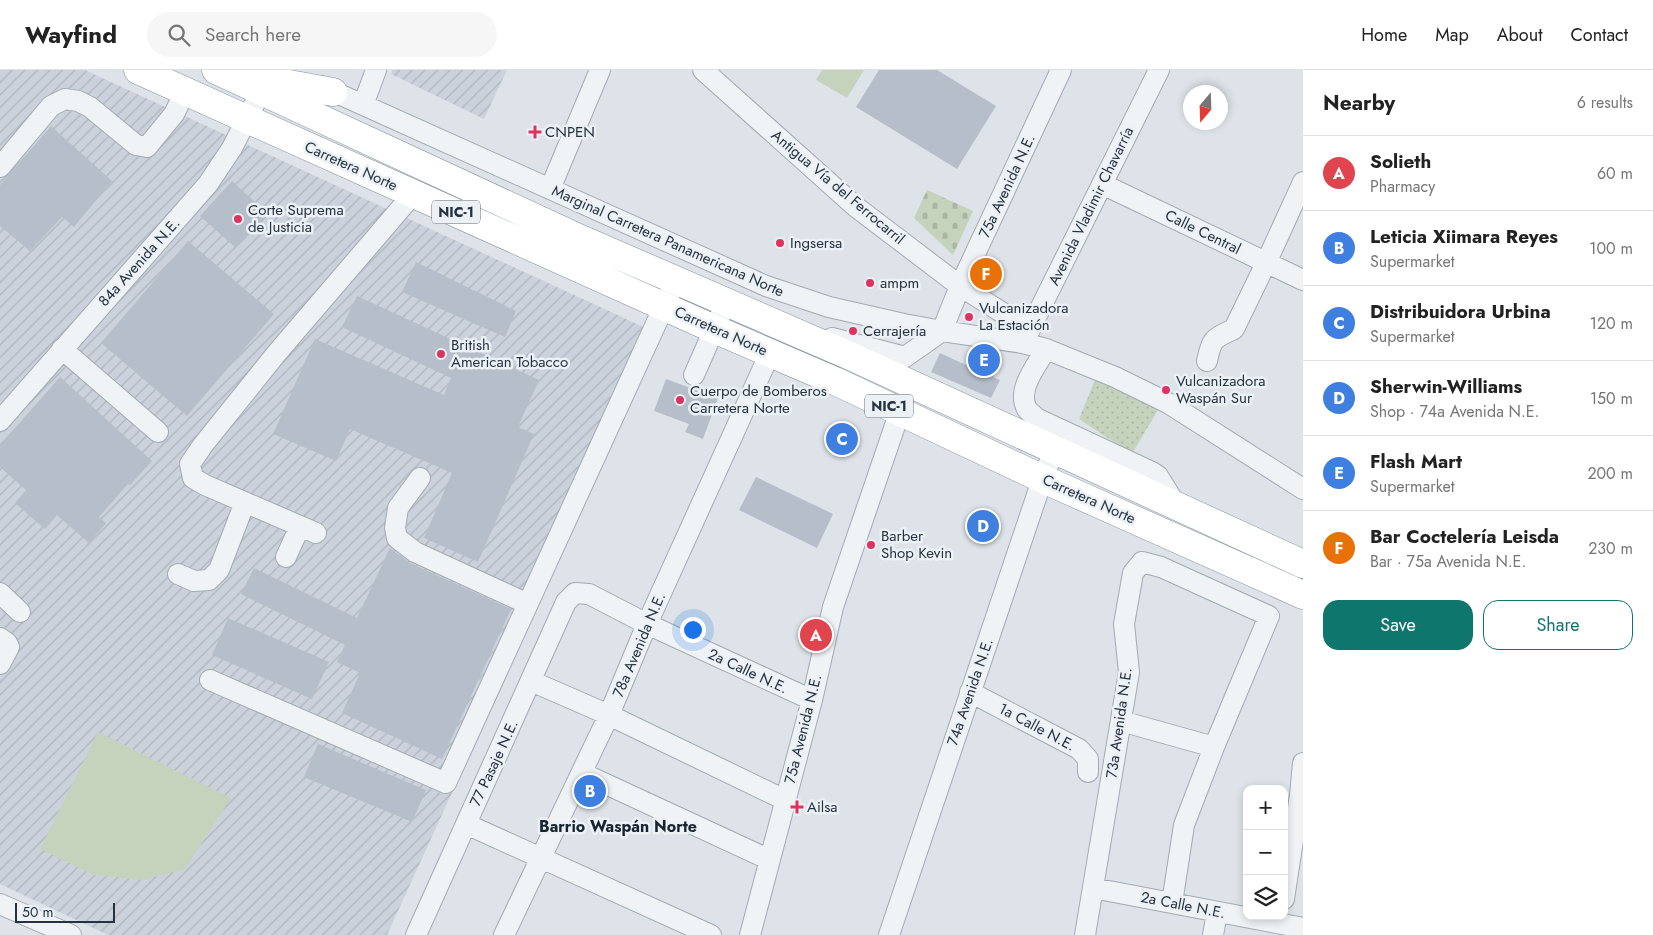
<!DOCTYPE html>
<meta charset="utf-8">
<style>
:root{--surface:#fff;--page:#f6f6f6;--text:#222;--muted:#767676;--line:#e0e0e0;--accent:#0f766e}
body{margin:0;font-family:Jost,sans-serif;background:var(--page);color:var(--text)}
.controls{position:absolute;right:15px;bottom:15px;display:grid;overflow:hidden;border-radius:10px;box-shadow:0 2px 8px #0003}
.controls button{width:45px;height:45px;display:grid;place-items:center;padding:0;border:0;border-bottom:1px solid var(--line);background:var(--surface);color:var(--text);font:25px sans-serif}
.compass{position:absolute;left:1183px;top:15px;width:45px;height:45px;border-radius:50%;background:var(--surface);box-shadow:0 2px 8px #0003;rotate:199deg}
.scale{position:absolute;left:15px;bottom:12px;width:100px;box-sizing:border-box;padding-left:5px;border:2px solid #253241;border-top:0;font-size:14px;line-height:18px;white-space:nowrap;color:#253241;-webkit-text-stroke:4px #ecf1f6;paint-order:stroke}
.you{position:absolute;left:692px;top:559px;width:18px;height:18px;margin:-12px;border:4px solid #fff;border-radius:50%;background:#1a73e8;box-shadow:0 0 0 8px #1a73e833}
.badge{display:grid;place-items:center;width:32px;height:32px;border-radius:50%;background:var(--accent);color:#fff;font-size:16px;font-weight:700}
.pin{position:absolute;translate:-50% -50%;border:2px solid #fff;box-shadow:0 1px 5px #0006}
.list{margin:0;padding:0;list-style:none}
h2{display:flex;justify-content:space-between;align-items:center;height:65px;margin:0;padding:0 20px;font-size:21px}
h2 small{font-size:16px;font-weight:400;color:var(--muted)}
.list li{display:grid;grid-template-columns:32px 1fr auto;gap:15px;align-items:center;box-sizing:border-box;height:75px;padding:0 20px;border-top:1px solid var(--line)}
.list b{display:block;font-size:19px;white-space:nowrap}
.list p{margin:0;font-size:16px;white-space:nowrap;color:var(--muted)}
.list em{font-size:16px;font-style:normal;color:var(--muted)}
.actions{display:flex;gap:10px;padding:15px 20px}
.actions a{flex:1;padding:11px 0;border:1px solid var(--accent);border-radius:15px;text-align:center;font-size:18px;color:var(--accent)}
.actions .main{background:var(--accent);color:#fff}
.icon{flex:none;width:28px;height:28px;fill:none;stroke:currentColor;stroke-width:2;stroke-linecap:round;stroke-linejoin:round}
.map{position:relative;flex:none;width:1303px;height:865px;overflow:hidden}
header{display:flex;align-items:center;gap:30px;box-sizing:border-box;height:70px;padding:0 25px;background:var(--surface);border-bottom:1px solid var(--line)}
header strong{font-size:24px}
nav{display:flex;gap:28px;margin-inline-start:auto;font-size:18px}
.search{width:350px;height:45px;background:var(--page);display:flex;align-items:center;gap:12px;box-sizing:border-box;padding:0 18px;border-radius:28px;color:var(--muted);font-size:19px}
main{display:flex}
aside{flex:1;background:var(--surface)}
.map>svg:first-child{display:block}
</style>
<header>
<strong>Wayfind</strong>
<div class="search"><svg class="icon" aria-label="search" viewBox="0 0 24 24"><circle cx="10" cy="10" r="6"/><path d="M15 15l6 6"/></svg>Search here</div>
<nav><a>Home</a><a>Map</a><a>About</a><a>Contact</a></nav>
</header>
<main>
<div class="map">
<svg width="1303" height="865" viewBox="0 0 1303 865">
<defs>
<pattern id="industrial-furrows" width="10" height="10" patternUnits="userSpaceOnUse" patternTransform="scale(1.25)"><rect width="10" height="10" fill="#cbd2db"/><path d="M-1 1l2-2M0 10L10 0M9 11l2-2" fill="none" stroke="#aeb5bd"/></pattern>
<pattern id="cemetery-stones" width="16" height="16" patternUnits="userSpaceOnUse" patternTransform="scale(1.25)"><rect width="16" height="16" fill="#c5d3bd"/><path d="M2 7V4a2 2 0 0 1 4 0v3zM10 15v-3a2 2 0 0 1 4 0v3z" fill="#a9b6a4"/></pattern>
<pattern id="park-dots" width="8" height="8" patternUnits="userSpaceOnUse" patternTransform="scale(1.25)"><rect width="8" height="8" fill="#c5d3bd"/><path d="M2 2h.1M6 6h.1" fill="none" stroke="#a9b6a4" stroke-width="1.8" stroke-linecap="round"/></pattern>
</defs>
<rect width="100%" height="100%" fill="#dde3e8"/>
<!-- industrial -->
<path fill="url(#industrial-furrows)" d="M0 0H85L661 265 387 865H108L0 814Z
M393 0H507L484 49 391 4Z"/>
<!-- grass -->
<path fill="#c5d3bd" d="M822 0H864L847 28 816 10Z
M98 662 231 728 185 799 143 810 93 805 40 779Z"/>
<!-- cemetery -->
<path fill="url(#cemetery-stones)" d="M927 120 973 141 953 185 914 148Z"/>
<!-- park -->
<path fill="url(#park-dots)" d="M1099 300 1164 330 1133 382 1117 374 1079 349Z"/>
<!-- building -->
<path fill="#b6bfc9" d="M879 0H937L996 36 957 99 856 37Z
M51 56 112 111 74 157 62 147 30 181 0 156V115Z
M232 111 268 144 236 178 200 146Z
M188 171 274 244 187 346 101 273Z
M416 192 516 241 505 267 402 222Z
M357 226 539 310 518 357 534 364 478 492 424 468 452 403 350 359 336 391 273 364 315 269 444 325 451 308 342 257Z
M973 278 988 280 1002 286 993 307 1000 310 991 328 931 302 940 283 966 295Z
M60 307 152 391 130 415 128 414 99 447 106 453 89 473 57 445 45 459 15 433 26 420 0 397V375Z
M666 309 718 328 703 369 685 362 689 354 654 341Z
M756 407 833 444 817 478 739 440Z
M390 478 410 493 511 539 442 689 342 643 360 603 337 592 345 575 241 524 254 498 357 548Z
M228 548 329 592 312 629 212 585Z
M318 674 426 720 412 752 304 707Z"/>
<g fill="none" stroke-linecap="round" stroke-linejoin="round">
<!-- minor casing -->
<g stroke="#a2aab3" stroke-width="22">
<path id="minor" d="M703 0 856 137 960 216 1030 260
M321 16 766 216 829 237 904 254 942 261 1023 273 1046 279 1115 307 1168 333 1303 419
M363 35 376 0
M0 97 51 36 65 29 78 31 90 37 136 75 147 77 174 44 185 22
M1102 114 1303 210
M550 119 600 0
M832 268 905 287 942 261 960 216 1061 0
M1024 271 1159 0
M62 279 158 362
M1046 279C1037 295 1016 320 1027 339 1029 342 1034 345 1036 348L1152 402 1158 406 1176 435
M1207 291C1212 268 1213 269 1234 259L1266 193 1303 112
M694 305 720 246
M0 351 208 114 232 78 261 21
M420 408 398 438 395 458 397 468 415 482 528 534
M316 463 205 415 193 408 190 394 203 375 276 284 414 123
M286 487 300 456
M178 504 194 511 209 510 219 500 245 432
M0 523 20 542
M0 568 7 573 9 577 0 594
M210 610 446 713 676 210
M531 611 609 645 785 730
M970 622 1079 679 1088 689V702
M1121 651 1214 677
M582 703 770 790
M466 754 711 865
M1093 818 1303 858
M1284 829 1300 725 1303 693
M0 834 71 865
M416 865 566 532 575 523 589 524 647 554 812 630
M504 865 609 645 647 554 770 283
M750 865 812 630 833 537 900 341
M889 865 1038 422 1054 380
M1085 865 1129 602 1124 554 1133 503 1142 492 1161 497 1269 546 1214 677 1184 755 1172 833
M1213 865 1217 842"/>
</g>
<!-- highway casing -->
<g stroke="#8392a1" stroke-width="29">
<path id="highway" d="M138 0 714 259 835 311 1043 409 1303 525
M216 0 574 166 850 286 1303 494
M256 8 333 22"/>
</g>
<!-- minor -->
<use href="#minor" stroke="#f0f3f6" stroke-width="20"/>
<!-- highway -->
<use href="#highway" stroke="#fff" stroke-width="28"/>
</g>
<!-- markers -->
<g fill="#dc335f" stroke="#ecf1f6" stroke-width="2">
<path d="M532.5 54.5h5v5h5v5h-5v5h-5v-5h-5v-5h5z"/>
<circle cx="238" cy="149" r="5"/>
<circle cx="780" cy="173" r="5"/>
<circle cx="870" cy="213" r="5"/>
<circle cx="969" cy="247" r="5"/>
<circle cx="853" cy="261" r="5"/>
<circle cx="441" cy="284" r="5"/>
<circle cx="1166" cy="320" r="5"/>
<circle cx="680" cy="330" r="5"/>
<circle cx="871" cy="475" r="5"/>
<path d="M794.5 729.5h5v5h5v5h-5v5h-5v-5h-5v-5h5z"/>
</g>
<g text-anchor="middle" stroke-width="5" stroke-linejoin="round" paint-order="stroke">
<!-- shield labels -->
<g fill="#ecf1f6" stroke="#616b77" stroke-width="1">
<rect x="432" y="130.5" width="48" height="23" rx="4"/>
<rect x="865" y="324.5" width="48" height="23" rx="4"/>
</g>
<g font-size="14" font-weight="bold" fill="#253241">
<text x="456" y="147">NIC-1</text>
<text x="889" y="341">NIC-1</text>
</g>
<!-- poi labels -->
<g font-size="15" fill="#253241" stroke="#ecf1f6" text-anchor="start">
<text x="545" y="67">CNPEN</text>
<text x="248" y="145">Corte Suprema<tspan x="248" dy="17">de Justicia</tspan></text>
<text x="790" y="178">Ingsersa</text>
<text x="880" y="218">ampm</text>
<text x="979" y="243">Vulcanizadora<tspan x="979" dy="17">La Estación</tspan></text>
<text x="863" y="266">Cerrajería</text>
<text x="451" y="280">British<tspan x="451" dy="17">American Tobacco</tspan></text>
<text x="1176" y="316">Vulcanizadora<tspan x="1176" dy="17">Waspán Sur</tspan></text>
<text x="690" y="326">Cuerpo de Bomberos<tspan x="690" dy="17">Carretera Norte</tspan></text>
<text x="881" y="471">Barber<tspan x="881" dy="17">Shop Kevin</tspan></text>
<text x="807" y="742">Ailsa</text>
</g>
<!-- street labels -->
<g font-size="15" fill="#253241" stroke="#ecf1f6">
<text transform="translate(351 96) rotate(24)" y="5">Carretera Norte</text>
<text transform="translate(1007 116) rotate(-65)" y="5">75a Avenida N.E.</text>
<text transform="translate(838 117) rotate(40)" y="5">Antigua Vía del Ferrocarril</text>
<text transform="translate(1091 136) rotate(-64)" y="5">Avenida Vladimir Chavarría</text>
<text transform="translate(1203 162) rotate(26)" y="5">Calle Central</text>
<text transform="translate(668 171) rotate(24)" y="5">Marginal Carretera Panamericana Norte</text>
<text transform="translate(139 192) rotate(-48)" y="5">84a Avenida N.E.</text>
<text transform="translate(721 261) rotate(24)" y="5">Carretera Norte</text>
<text transform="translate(1089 429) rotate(24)" y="5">Carretera Norte</text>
<text transform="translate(639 575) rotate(-67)" y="5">78a Avenida N.E.</text>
<text transform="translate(748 601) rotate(25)" y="5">2a Calle N.E.</text>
<text transform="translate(970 622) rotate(-71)" y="5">74a Avenida N.E.</text>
<text transform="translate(1119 653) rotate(-82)" y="5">73a Avenida N.E.</text>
<text transform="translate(1037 657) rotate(28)" y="5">1a Calle N.E.</text>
<text transform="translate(803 659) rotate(-76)" y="5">75a Avenida N.E.</text>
<text transform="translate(494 693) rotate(-65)" y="5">77 Pasaje N.E.</text>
<text transform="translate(1183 835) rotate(11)" y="5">2a Calle N.E.</text>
</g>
<!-- neighbourhood labels -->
<g font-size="16" font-weight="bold" fill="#172331" stroke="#ecf1f6">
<text x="618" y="762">Barrio Waspán Norte</text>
</g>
</g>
</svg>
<div class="controls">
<button>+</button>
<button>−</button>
<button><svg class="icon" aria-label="layers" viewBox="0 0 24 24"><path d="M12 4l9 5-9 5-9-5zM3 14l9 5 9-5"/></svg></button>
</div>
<svg class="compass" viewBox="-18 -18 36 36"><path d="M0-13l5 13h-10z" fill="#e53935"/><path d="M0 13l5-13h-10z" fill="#767676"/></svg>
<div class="scale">50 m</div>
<div class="you"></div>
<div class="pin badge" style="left:816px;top:565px;background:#e0444e">A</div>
<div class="pin badge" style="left:590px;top:721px;background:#3f7fe0">B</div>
<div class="pin badge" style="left:842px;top:369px;background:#3f7fe0">C</div>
<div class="pin badge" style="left:983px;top:456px;background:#3f7fe0">D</div>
<div class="pin badge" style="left:984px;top:290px;background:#3f7fe0">E</div>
<div class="pin badge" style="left:986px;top:204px;background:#e8710a">F</div>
</div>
<aside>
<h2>Nearby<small>6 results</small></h2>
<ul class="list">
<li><span class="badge" style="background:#e0444e">A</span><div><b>Solieth</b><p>Pharmacy</p></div><em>60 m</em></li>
<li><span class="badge" style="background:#3f7fe0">B</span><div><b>Leticia Xiimara Reyes</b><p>Supermarket</p></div><em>100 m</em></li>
<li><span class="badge" style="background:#3f7fe0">C</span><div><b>Distribuidora Urbina</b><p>Supermarket</p></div><em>120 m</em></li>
<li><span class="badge" style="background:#3f7fe0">D</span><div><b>Sherwin-Williams</b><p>Shop · 74a Avenida N.E.</p></div><em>150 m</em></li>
<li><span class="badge" style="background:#3f7fe0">E</span><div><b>Flash Mart</b><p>Supermarket</p></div><em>200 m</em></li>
<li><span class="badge" style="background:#e8710a">F</span><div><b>Bar Coctelería Leisda</b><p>Bar · 75a Avenida N.E.</p></div><em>230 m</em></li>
</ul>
<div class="actions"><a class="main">Save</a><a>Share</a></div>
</aside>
</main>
